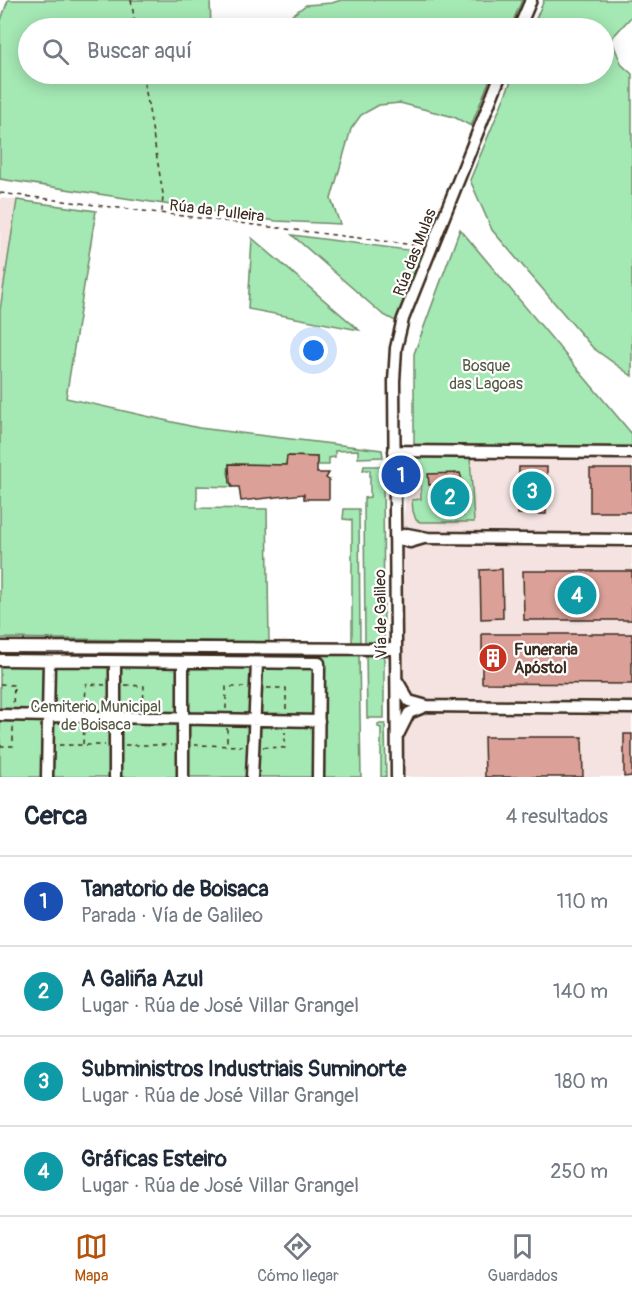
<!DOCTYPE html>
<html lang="es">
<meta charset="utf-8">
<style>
:root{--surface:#fff;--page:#f6f6f7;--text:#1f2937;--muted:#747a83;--line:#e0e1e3;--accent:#b45309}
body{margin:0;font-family:Pangolin,sans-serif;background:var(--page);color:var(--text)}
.you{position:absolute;left:314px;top:351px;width:21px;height:21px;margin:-15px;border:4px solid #fff;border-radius:50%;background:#1a73e8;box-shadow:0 0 0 9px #1a73e833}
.badge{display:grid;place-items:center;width:39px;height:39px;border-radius:50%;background:var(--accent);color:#fff;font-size:20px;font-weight:700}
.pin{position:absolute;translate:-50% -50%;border:3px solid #fff;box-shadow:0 2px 6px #0006}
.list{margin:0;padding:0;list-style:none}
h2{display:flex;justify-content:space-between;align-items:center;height:78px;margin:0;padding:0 24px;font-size:26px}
h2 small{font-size:20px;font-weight:400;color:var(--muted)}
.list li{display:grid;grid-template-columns:39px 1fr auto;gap:18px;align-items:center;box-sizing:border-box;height:90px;padding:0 24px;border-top:2px solid var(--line)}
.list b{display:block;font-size:22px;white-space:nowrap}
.list p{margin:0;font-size:20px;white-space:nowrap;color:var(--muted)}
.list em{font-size:20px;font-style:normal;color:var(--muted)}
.icon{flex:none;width:33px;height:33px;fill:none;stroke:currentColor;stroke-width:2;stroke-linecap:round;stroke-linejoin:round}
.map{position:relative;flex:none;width:632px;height:777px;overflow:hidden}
.search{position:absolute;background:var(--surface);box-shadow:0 3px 15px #0003;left:18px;right:18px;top:18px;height:66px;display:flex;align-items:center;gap:15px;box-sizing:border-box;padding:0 21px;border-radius:33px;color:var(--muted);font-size:22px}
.sheet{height:438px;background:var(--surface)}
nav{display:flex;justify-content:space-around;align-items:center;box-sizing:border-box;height:84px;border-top:2px solid var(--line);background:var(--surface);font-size:16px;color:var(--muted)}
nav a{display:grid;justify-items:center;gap:3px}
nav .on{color:var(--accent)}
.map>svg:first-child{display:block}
</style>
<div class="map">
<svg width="632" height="777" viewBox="0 0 632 777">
<rect width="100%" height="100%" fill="#fff"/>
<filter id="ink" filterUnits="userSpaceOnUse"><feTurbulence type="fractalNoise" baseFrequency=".0167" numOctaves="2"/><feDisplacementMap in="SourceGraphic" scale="12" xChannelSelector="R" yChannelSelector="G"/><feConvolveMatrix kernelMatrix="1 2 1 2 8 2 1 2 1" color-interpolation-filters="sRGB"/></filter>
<g filter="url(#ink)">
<!-- built -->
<path fill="#f4e3e0" d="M0 198 17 200 0 310Z
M414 445 632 455V777H404V714L394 579Z"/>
<!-- green -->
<path fill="#a4e8b4" stroke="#708969" stroke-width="1.5" d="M8 0H210L211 28H28V74H492L471 126 454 117 400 103 379 105 361 115 351 129 331 199 340 224 276 221 0 179V23Z
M341 0H522L510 28H249L288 18 306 5 332 3Z
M544 0H632V16L611 39 622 65 632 74V376L593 348 492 230 470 180 514 74H604V28H532Z
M17 200 96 211 66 398 199 428 382 450 383 457 358 458V450L335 451V457L329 458V465H317V457L287 456 286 465 229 464 228 473 232 487 197 486V508L267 509 269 642 0 638V310Z
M460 229 632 434V449L414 445V354Z
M292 235 423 252 395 321 382 314Z
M252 238 359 330 248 309Z
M412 454 470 456 474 522H420L416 520 413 511 412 500 421 499 420 468 412 469Z
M364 466H383L384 644H365L364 498 370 497V470H363Z
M344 509H359L360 644H352V520L343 519Z
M0 651 359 655 361 777H0Z
M366 654H384V718H367Z
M378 724H385L386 777H381V728L378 727Z"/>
<!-- building -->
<path fill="#dba198" stroke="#3b2a1e" stroke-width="1.5" d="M287 456 317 457V473H329L326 478 329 480V499H304V494L241 501 239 487H232V484L230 483 229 464 286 465Z
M519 467H547L546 514H518Z
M590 469H632V512H590Z
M460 473 462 480 463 515 448 501 439 510 432 502 441 494 431 485H429L428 474Z
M502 569 503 618 481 619 480 570Z
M523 571H632V620H524Z
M482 634H632V684L482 683Z
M624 734H632V776L624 777Z
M484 737H582L583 777H485Z"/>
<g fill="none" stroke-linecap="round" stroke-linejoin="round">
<!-- minor casing -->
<g stroke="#3b2a1e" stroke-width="15">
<path id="minor" d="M519 28 531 0
M394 451 632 453
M424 538 410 542 395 538 407 534 428 538 632 540
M0 647 396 649
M0 660 319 663 318 777
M398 682 409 701 427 706 632 708
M0 715 319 721
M399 733 409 713 426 706
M47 777 49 661
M115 777V662
M183 777V663
M252 777 257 663
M397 777 394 381 396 348 403 319 501 74"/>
</g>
<!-- path -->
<path stroke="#3b2a1e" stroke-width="1.5" stroke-dasharray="4.5 4.5" stroke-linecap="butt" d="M131 0 136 28
M143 74 163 194 162 212
M0 193 422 246
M0 684 14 685 13 706
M125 685 144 686 143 707
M267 688H286V709
M85 705 86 684 105 685
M226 709V687H244
M227 728V745
M83 744 84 728
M59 745H105
M125 745H171
M194 745 243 746
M0 746H13V726
M263 747 285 748V732"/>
<!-- minor -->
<use href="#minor" stroke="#fff" stroke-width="10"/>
</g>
</g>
<!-- icons -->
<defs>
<g id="building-disc" transform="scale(1.5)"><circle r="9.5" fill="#c8321e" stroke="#fff"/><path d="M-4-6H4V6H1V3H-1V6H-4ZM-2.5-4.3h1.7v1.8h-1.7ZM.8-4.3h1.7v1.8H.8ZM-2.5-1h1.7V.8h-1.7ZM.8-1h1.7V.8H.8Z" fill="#fff"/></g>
</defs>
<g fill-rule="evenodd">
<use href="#building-disc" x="493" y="658"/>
</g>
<g text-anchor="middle" stroke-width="4.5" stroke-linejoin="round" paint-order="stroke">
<!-- street labels -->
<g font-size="16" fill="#3b2a1e" stroke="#fff">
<text transform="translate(217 210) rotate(7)" y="6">Rúa da Pulleira</text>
<text transform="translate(414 252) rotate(-69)" y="6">Rúa das Mulas</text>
<text transform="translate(380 614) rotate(-91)" y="6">Vía de Galileo</text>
</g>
<!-- park labels -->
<g font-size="16" fill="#555a44" stroke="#fff">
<text x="486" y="371">Bosque<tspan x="486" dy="18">das Lagoas</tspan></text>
<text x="96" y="712">Cemiterio Municipal<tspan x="96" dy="18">de Boisaca</tspan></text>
</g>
<!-- poi labels -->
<g font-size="16" font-weight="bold" fill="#3b2a1e" stroke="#fff" text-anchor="start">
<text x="514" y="655">Funeraria<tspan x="514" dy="18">Apóstol</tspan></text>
</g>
</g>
</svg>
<div class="you"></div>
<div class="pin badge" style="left:401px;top:475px;background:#1a4fb4">1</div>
<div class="pin badge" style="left:450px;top:497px;background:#0f9aa8">2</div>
<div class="pin badge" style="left:532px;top:491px;background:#0f9aa8">3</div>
<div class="pin badge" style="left:577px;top:595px;background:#0f9aa8">4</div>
<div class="search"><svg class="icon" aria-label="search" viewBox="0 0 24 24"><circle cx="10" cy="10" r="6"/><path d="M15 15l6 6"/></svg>Buscar aquí</div>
</div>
<section class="sheet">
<h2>Cerca<small>4 resultados</small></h2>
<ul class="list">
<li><span class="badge" style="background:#1a4fb4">1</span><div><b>Tanatorio de Boisaca</b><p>Parada · Vía de Galileo</p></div><em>110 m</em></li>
<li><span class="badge" style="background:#0f9aa8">2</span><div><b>A Galiña Azul</b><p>Lugar · Rúa de José Villar Grangel</p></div><em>140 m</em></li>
<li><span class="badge" style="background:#0f9aa8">3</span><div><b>Subministros Industriais Suminorte</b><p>Lugar · Rúa de José Villar Grangel</p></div><em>180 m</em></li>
<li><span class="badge" style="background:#0f9aa8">4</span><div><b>Gráficas Esteiro</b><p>Lugar · Rúa de José Villar Grangel</p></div><em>250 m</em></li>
</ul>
</section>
<nav>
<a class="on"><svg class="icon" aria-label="map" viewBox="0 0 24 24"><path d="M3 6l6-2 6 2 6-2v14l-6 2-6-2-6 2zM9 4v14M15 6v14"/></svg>Mapa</a>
<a><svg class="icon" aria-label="directions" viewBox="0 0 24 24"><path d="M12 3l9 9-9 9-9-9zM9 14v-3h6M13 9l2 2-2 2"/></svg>Cómo llegar</a>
<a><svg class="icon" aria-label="saved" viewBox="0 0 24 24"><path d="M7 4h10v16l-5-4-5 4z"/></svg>Guardados</a>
</nav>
